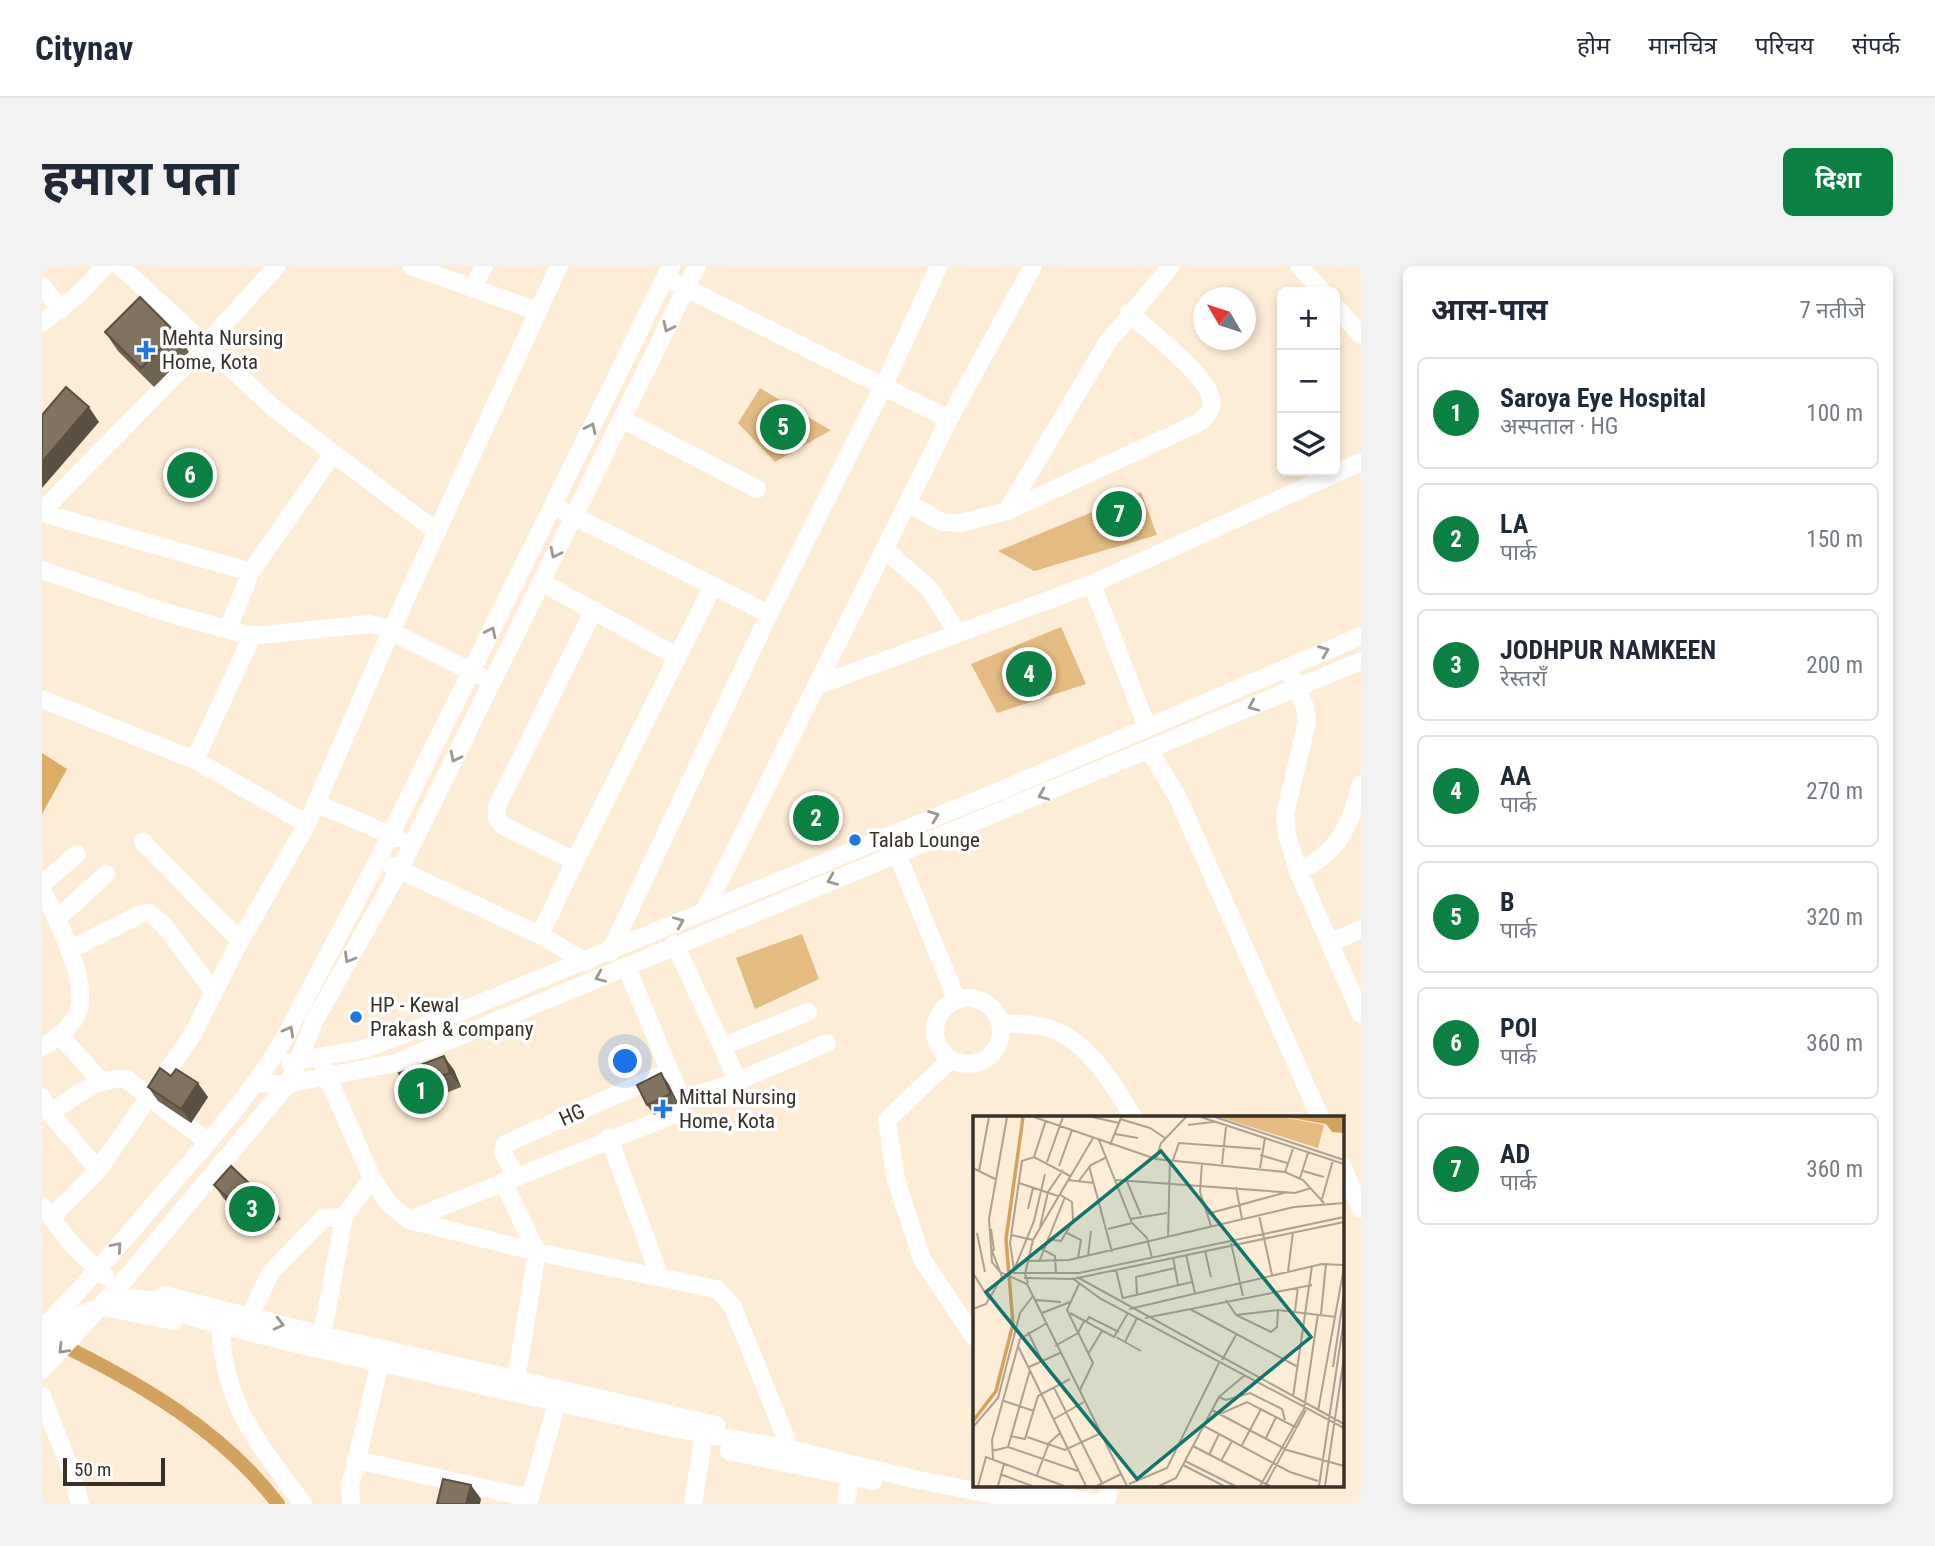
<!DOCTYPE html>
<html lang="hi">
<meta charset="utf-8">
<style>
:root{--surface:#fff;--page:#f2f2f3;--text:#1f2937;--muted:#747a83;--line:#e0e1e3;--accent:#0b8043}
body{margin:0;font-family:"Roboto Condensed","Noto Sans Devanagari",sans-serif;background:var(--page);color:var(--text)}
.controls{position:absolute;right:21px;top:21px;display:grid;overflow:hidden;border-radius:10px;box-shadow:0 4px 10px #0003}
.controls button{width:63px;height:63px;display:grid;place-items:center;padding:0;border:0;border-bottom:2px solid var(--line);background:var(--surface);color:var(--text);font:35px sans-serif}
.compass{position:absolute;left:1151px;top:21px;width:63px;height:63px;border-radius:50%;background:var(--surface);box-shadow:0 4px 10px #0003;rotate:309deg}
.scale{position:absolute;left:21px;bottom:18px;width:102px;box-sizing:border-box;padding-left:7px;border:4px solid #373128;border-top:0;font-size:19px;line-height:24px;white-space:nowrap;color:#373128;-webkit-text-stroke:5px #fff;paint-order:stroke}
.you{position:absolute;left:584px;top:796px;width:24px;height:24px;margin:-18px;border:5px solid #fff;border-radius:50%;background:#1a73e8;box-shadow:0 0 0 10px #1a73e833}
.badge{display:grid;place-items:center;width:46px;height:46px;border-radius:50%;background:var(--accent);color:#fff;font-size:23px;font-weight:700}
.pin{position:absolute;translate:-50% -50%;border:4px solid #fff;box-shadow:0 2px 7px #0006}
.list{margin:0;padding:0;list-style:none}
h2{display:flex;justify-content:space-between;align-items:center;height:91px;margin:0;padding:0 28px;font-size:30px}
h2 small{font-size:23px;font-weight:400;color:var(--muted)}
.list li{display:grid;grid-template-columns:46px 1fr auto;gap:21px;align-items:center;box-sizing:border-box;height:112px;margin:0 14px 14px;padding:0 14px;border:2px solid var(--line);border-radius:10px}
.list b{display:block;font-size:26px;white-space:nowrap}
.list p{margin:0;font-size:23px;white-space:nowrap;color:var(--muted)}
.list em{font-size:23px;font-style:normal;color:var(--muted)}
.icon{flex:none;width:38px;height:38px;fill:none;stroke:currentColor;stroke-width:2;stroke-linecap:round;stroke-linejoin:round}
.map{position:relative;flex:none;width:1319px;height:1238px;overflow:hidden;border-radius:10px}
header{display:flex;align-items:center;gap:42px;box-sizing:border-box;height:98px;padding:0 35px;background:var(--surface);border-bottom:2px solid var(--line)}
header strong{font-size:33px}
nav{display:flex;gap:38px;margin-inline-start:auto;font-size:24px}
.intro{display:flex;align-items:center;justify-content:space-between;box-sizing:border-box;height:168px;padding:0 42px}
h1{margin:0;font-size:49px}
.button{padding:18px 32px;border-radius:10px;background:var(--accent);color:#fff;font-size:24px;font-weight:700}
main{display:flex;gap:42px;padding:0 42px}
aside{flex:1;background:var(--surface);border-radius:10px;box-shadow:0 4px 10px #0003}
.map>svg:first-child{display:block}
</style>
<header>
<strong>Citynav</strong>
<nav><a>होम</a><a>मानचित्र</a><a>परिचय</a><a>संपर्क</a></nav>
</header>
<div class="intro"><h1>हमारा पता</h1><a class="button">दिशा</a></div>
<main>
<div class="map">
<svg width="1319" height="1238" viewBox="0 0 1319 1238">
<rect width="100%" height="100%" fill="#fdecd6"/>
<!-- green -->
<path fill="#e4bb81" d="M718 122 788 164H789L733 196 696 157Z
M1099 226 1115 269 992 305 956 285Z
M1019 361 1044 418 955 447 929 398Z
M760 668 777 713 713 743 694 692Z"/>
<!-- forest -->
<path fill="#ddad66" d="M0 487 25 503 0 548Z"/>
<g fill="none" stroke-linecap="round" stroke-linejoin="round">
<!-- canal -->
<path stroke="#d3a35d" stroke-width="14" d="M16 1077C96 1116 181 1165 236 1238"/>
<!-- minor -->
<path stroke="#fff" stroke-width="18" d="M78 0 233 143 395 266
M369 0 495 45
M1257 0 1281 26
M634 17 907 153
M0 20 19 44
M431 22 442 0
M1293 40 1319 69
M0 57 39 26 63 0
M582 154 715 223
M867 238 900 256 919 257 965 245 1158 156C1165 149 1172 143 1169 132 1161 105 1109 67 1087 47
M0 245 163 79 235 0
M965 245 1065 77 1129 0
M523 246 727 348
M0 247 209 306
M843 284 887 322 916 368
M0 304 119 345 210 370 327 358 340 361 439 410
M499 316 636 391
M1050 318 1105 461
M186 363 209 306 290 189
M1250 411 1263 441 1265 456 1243 548 1245 569 1256 605 1319 748
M774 420 1050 318 1319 196
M0 433 153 494 265 558
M1107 484 1136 532 1278 851
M153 494 210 370
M276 538 356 572
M101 576 198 675
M851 578 915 734
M533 595 460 559 455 552V540L552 344
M349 600 498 669 544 696
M1256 605C1298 587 1307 560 1319 518
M0 618 35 588
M0 624C14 650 49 719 35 748 28 763 14 773 0 781
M662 646 907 153 991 0
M16 652 64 608
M498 669 533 595 671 320
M1288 677 1319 663
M633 678 696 815
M27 684 99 648 107 647 121 658 172 726
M568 686 727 348 842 119 897 0
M893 765a33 33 0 1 1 66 0a33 33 0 1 1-66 0Z
M959 757C973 758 989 758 1002 761 1044 771 1071 817 1091 851
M18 770 60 816
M682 780 766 746
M908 794 845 854 854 914 880 993 932 1071
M248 796 322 783 370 765 967 521 1319 370
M282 803 330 912 347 938 367 954 495 986 674 1023 690 1039 744 1172
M213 817 246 818 353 797 1319 395
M0 831 8 847 56 904
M640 834 696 815 785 777
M8 847C31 832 55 810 84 813L166 876
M567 872 618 1011
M1300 900 1319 943
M473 909 461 886 463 878 617 810
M461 916 495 986 473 1120
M0 940 33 982 63 1010
M9 952 56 904 149 771 198 675 265 558 349 365 517 0
M367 954 636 847 640 834 584 700
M122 1029 280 1069 674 1159
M67 1042 132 1055
M178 1050C179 1135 213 1173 261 1238
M207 1052 229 1006 282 952 302 951
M0 1063C43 1020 81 974 121 928 164 879 209 829 242 773L335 596 629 0
M280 1069 302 951 330 912
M0 1081 23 1058 42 1047 88 1032 108 1034 153 1052 250 1077 630 1162 747 1183 872 1213 998 1238
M0 1104 79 1018 246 818 273 754 358 603 655 0
M0 1130 29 1205 38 1238
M687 1185 831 1215
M314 1194 488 1232
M981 1223 1060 1238
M309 1238 308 1220 341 1085
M486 1238 518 1127
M651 1238 660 1179
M804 1238 809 1200
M1064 1238 1068 1219"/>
</g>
<!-- wall -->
<path fill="#6f6352" d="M63 66 134 67 147 86 112 121 76 85Z
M412 804 419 821 374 839 364 824Z
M129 810 166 831 149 857 116 835 106 821Z
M626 817 636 837 612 849 605 839Z
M172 919 229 938 239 953 220 968 182 933Z"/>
<!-- shaded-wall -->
<path fill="#5a5042" d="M47 141 57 156 0 222V196Z
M402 790 412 804 419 821 408 807Z
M619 807 626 817 636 837 629 828Z
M156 817 166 831 149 857 139 843Z
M429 1219 439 1233 438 1238H424Z"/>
<!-- building -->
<path fill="#81735f" stroke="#5a5042" stroke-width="2" d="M98 31 134 67 99 102 63 66Z
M24 121 47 141 0 196V149Z
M402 790 408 807 364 824 357 807Z
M118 802 129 810 134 803 156 817 139 843 106 821Z
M619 807 629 828 605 839 595 819Z
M189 900 229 938 210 954 172 919Z
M401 1213 429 1219 424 1238H395Z"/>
<!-- one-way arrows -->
<defs><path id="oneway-chevron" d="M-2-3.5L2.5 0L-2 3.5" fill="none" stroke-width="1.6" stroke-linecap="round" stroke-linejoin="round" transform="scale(1.75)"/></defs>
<g stroke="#9b9894">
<use href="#oneway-chevron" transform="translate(626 61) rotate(115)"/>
<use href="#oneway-chevron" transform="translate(549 162) rotate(-64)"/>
<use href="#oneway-chevron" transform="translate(513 287) rotate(117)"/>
<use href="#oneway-chevron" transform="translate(449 366) rotate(-64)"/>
<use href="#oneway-chevron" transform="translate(1282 385) rotate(-22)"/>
<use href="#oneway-chevron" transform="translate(1211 440) rotate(157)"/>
<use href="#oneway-chevron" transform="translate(413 491) rotate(117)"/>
<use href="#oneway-chevron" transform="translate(1001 529) rotate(157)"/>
<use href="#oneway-chevron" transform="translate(892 550) rotate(-21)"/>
<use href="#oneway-chevron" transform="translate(790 614) rotate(158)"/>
<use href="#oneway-chevron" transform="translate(637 656) rotate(-23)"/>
<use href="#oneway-chevron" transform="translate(307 692) rotate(120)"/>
<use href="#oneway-chevron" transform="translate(558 711) rotate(157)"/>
<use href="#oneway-chevron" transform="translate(247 765) rotate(-61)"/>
<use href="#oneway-chevron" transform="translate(75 981) rotate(-49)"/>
<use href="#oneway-chevron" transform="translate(237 1058) rotate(14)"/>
<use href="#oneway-chevron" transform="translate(21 1083) rotate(134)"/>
</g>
<!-- markers -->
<g fill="#1d79e2" stroke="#fff" stroke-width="2.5">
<path d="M100.5 73.5h7v7h7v7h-7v7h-7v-7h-7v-7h7z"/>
<circle cx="813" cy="574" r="7"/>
<circle cx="314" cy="751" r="7"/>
<path d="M617.5 832.5h7v7h7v7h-7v7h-7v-7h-7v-7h7z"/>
</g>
<g text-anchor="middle" stroke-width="7" stroke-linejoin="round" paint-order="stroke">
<!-- poi labels -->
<g font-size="21" fill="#373128" stroke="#fff" text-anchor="start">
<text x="120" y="79">Mehta Nursing<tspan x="120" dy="24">Home, Kota</tspan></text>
<text x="827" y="581">Talab Lounge</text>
<text x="328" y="746">HP - Kewal<tspan x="328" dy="24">Prakash &amp; company</tspan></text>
<text x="637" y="838">Mittal Nursing<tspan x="637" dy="24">Home, Kota</tspan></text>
</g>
<!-- street labels -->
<g font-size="21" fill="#373128" stroke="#fff">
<text transform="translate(530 849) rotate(-24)" y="7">HG</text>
</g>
</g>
<!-- overview -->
<g transform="translate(931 850)">
<rect width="371" height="371" fill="#fdecd6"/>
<path d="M246 1H310L351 9 345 32Z" fill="#e4bb81"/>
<path d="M312 1H371V17L359 16 353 8Z" fill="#d3a35d"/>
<path fill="none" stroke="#d3a35d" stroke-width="3.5" d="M0 305 23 275 40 208 33 123 50 1"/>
<path fill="none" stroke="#aea190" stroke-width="2" d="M34 1 16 103 19 146 27 156 54 168 154 370M61 1 183 43 312 56 330 64 351 87M119 1 146 7M228 1 371 48M242 1 371 44M147 3 177 12 192 22M215 9 240 6M142 18 165 22M126 24 159 107 174 122 179 142M137 29 148 2M287 39 314 47M61 41 73 4M183 43 188 27 213 1M200 44 206 27 288 33M74 46 90 1M229 47 227 76 238 110M249 48 253 11M86 50 99 14M116 50 139 136M0 52 24 64M287 52 292 22M6 55 16 1M330 55 351 61M312 56 320 33M327 62 335 37M153 63 168 99M95 64 121 67M143 64 322 77 338 72M105 66 118 49 134 41M46 67 85 80M263 71 269 103M349 83 360 44M55 93 60 72M234 98 314 76M286 99 299 159M157 103 194 97M67 111 75 76 90 54M18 113 21 135M135 113 159 107M4 117 12 156M94 117 108 124 105 142M38 119 60 124M195 121 197 44M74 123 88 125 100 105 99 86 86 78M258 127 270 180M69 133 82 140 83 158M232 135 238 161M213 139 222 177M115 140 118 115M200 141 205 169M54 145 96 144 321 91 371 87M66 146 92 81M41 153 37 127 49 45 61 41 97 60M41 154 61 105 72 58M143 154 150 183M315 156 320 116M0 157 16 183M40 157H106L371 101M104 161 371 308M51 162 100 163 371 106M99 162 128 183 371 312M55 167 52 158 60 124 120 22M106 168 94 194 120 247 107 274M164 178 163 161 202 152M150 182 219 166M63 184 88 186M253 184 263 199 298 216 304 211 305 194M0 193 13 188 29 161 18 132M156 193 349 148 371 149M217 193 325 251M322 195 325 171M69 197 97 186M97 197 141 221 155 197M348 198 353 148M263 199 305 194 363 201M172 202 339 169M113 206 116 201 146 216M55 216 69 245M143 221 168 235M152 226 164 202M45 230 113 370M82 230 105 217 111 205M115 238 129 215M249 244 263 219M56 251 87 237M360 251 371 178M81 272 129 367M246 281 253 284 277 277 309 293 312 304M320 281 339 150M31 285 61 295M239 294 314 334 371 350M345 295 371 151M247 298 274 286 324 312M81 303 111 286M231 310 317 356 345 365M0 311 25 282 47 197 60 180M37 320 52 323 65 280 97 263M54 321 92 334 126 318M293 322 303 301M269 329 288 293M220 330 297 370M35 331 57 254M19 335 35 331 105 355M236 339 246 318M20 343 19 324 47 223 74 207M212 345 262 370M248 345 259 325M210 349 251 370M27 358 59 370M64 359 76 327 87 317M156 368 194 352 246 247M5 370 13 341 91 370M25 370 31 348M124 370 148 358M186 370 203 362 246 281 272 259M287 370 331 293 345 198M292 370 333 294M346 370 371 203M352 370 371 241"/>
<path fill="#0f766e" fill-opacity="0.15" stroke="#0f766e" stroke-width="3.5" d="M188 35 338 221 164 363 13 176Z"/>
<rect width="371" height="371" fill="none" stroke="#373128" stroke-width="3.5"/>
</g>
</svg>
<div class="controls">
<button>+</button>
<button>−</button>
<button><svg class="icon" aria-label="layers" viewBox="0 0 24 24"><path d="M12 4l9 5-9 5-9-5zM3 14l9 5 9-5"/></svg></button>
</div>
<svg class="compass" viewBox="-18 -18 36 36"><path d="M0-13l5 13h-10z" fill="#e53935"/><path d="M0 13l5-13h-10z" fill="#747a83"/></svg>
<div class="scale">50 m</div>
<div class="you"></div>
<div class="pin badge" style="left:379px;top:825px">1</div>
<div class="pin badge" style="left:774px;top:552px">2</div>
<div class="pin badge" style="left:210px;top:943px">3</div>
<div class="pin badge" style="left:987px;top:408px">4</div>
<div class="pin badge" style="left:741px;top:161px">5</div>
<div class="pin badge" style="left:148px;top:209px">6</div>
<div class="pin badge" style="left:1077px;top:248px">7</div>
</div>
<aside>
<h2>आस-पास<small>7 नतीजे</small></h2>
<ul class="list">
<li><span class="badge">1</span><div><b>Saroya Eye Hospital</b><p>अस्पताल · HG</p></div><em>100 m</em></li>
<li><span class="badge">2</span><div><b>LA</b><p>पार्क</p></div><em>150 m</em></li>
<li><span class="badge">3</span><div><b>JODHPUR NAMKEEN</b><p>रेस्तराँ</p></div><em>200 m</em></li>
<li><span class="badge">4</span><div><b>AA</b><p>पार्क</p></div><em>270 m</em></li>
<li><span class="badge">5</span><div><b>B</b><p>पार्क</p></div><em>320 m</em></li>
<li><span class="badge">6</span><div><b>POI</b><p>पार्क</p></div><em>360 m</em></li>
<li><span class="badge">7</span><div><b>AD</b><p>पार्क</p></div><em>360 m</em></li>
</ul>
</aside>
</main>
